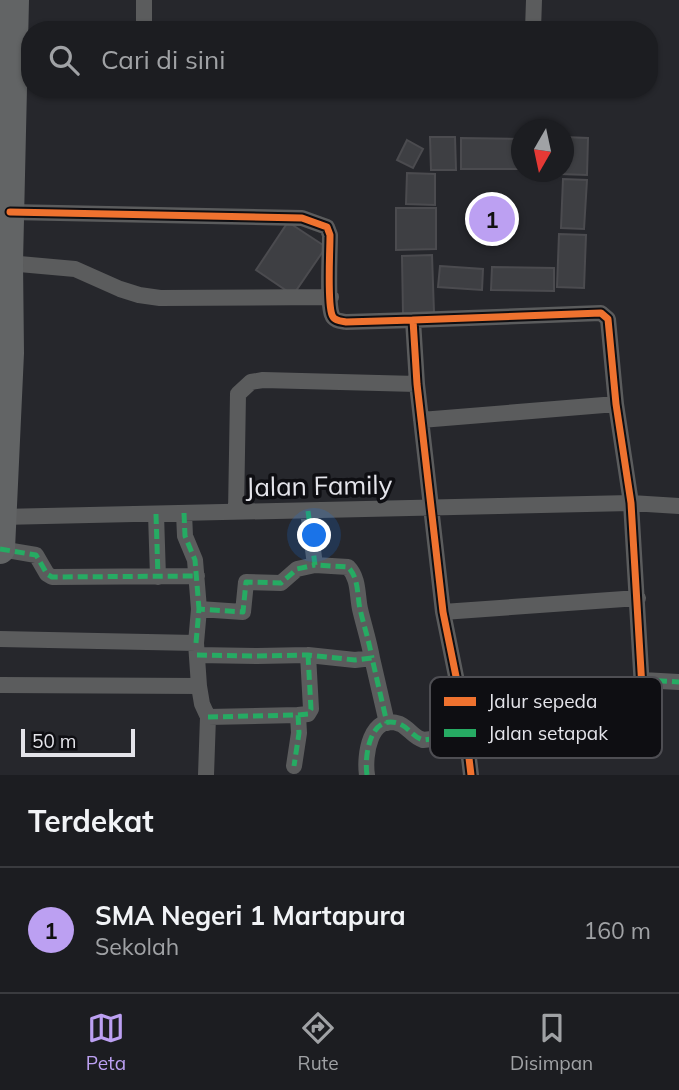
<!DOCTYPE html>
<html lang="id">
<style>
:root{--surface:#1c1d21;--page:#25262a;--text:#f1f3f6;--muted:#a0a2a5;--line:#3a3b3f;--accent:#bca0f2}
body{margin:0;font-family:Mulish,sans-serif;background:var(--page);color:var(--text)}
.compass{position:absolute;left:511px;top:119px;width:63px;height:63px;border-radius:50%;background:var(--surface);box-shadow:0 2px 5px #0004;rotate:189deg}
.scale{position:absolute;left:21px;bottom:18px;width:114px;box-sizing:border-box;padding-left:7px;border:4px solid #e4e4ea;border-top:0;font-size:19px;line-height:24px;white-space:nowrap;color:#e4e4ea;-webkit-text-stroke:5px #0e0e12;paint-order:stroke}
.you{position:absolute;left:315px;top:536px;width:24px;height:24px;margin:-18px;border:5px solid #fff;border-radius:50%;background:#1a73e8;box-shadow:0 0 0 10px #1a73e833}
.badge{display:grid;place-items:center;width:46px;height:46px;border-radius:50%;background:var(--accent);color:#111;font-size:23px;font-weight:700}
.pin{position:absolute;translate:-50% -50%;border:4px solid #fff;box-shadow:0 2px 7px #0006}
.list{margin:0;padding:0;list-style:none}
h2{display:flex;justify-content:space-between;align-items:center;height:91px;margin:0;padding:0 28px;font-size:30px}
h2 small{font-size:23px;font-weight:400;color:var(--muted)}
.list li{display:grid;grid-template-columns:46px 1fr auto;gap:21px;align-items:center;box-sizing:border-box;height:126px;padding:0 28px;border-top:2px solid var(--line)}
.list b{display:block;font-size:26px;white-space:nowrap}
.list p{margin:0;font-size:23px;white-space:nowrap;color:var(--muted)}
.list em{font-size:23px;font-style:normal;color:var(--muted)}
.icon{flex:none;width:38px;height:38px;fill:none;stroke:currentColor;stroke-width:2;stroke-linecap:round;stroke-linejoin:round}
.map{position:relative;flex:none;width:679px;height:775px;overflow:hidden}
.search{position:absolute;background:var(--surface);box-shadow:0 2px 5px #0004;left:21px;right:21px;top:21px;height:77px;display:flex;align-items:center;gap:18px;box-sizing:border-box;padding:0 24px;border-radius:28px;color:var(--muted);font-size:26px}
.sheet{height:217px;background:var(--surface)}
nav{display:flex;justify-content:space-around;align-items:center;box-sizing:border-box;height:98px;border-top:2px solid var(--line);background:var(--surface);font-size:19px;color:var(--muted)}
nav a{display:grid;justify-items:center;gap:4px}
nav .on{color:var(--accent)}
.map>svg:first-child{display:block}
</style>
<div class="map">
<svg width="679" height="775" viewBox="0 0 679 775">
<rect width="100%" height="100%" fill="#26272c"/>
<!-- building -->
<path fill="#3e3f43" stroke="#4b4b4f" stroke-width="2" d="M430 137H455L456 170H431Z
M564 137 588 138 587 175 560 174V172H564Z
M461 138 522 139V169H461Z
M407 140 423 149 413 168 397 160Z
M407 173 435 174V205L406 204Z
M563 179 587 180 584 229 561 228Z
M396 208H436V249L396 250Z
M288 222 326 247 293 295 256 270Z
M559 234 586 235 584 288 557 287Z
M432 255 434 313 403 314 402 256Z
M440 266 483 269 482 290 438 287Z
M492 267 554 268V291L491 290Z"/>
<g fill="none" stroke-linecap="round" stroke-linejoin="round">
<!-- street -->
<path stroke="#5b5c5d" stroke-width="16" d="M144 30V0
M533 30 534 0
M10 212 302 218 327 227 330 235C330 252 327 302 332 315 334 321 341 321 346 322L413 320 417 384 443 612 464 716 471 775
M8 263 75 269 120 289 139 295 160 298 331 297
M413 320 601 313 608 319 616 404 631 503 642 688 641 691 635 694 464 716
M421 420 616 404
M308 511 315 565 348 567C359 578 357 595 360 609 364 626 369 641 372 658
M236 512 238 394 251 382 263 380 417 384
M184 513 185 536 195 560 199 609
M156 514 158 577
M1 517 631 503 679 506
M0 549 36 555 47 574 52 577 197 576
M443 612 638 598
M0 639 196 643 199 686 202 704 208 717 206 775
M196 643 199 609 243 612 246 582 281 583 297 569 315 565
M197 655 257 656 308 655 355 660 372 658 387 723
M642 680 679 682
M0 685 199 686
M298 715 308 714 311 709 308 655
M208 717 298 715 299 733 294 766
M367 775C364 756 370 712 400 724 409 728 413 737 423 740L466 735"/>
<!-- highway -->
<path stroke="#626465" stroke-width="30" d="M0 549 9 353 8 263 14 0"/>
<!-- quiet -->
<path stroke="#26ab63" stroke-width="5" stroke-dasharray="10 5" stroke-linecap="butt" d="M308 511 315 565 348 567C359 578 357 595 360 609 364 626 369 641 372 658
M184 513 185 536 195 560 199 609
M156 514 158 577
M0 549 36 555 47 574 52 577 197 576
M196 643 199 609 243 612 246 582 281 583 297 569 315 565
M197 655 257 656 308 655 355 660 372 658 387 723
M642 680 679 682
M298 715 308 714 311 709 308 655
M208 717 298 715 299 733 294 766
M367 775C364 756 370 712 400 724 409 728 413 737 423 740L466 735"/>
<!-- cycleway casing -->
<g stroke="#0e0e12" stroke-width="11">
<path id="cycleway" d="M10 212 302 218 327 227 330 235C330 252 327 302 332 315 334 321 341 321 346 322L413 320 417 384 443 612 464 716 471 775
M413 320 601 313 608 319 616 404 631 503 642 688 641 691 635 694 464 716"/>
</g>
<!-- cycleway -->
<use href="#cycleway" stroke="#ef722f" stroke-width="7"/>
</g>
<g text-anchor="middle" stroke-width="7" stroke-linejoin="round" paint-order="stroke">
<!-- street labels -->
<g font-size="26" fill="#e4e4ea" stroke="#0e0e12">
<text transform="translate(319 486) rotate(-1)" y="9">Jalan Family</text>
</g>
</g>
<!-- legend -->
<rect x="430" y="677" width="232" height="81" rx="10" fill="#0e0e12" stroke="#4e4e53" stroke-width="2"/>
<rect x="444" y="697" width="32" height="9" fill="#ef722f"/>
<rect x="444" y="729" width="32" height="8" fill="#26ab63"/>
<g font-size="19" fill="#e4e4ea">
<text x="488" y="708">Jalur sepeda</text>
<text x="488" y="740">Jalan setapak</text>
</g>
</svg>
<svg class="compass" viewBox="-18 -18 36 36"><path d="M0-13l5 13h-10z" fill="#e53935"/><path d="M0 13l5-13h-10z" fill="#a0a2a5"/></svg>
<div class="scale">50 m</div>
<div class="you"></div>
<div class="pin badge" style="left:492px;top:219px">1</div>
<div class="search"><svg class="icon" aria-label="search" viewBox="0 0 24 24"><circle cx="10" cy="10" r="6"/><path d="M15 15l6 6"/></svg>Cari di sini</div>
</div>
<section class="sheet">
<h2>Terdekat<small></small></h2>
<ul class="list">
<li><span class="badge">1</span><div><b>SMA Negeri 1 Martapura</b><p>Sekolah</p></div><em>160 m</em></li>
</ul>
</section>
<nav>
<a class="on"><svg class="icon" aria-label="map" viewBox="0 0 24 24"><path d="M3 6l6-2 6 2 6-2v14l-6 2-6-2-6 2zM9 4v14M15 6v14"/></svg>Peta</a>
<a><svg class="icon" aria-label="directions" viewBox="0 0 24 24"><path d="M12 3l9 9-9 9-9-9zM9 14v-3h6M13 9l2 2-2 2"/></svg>Rute</a>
<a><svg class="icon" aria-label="saved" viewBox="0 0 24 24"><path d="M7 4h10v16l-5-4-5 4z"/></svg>Disimpan</a>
</nav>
